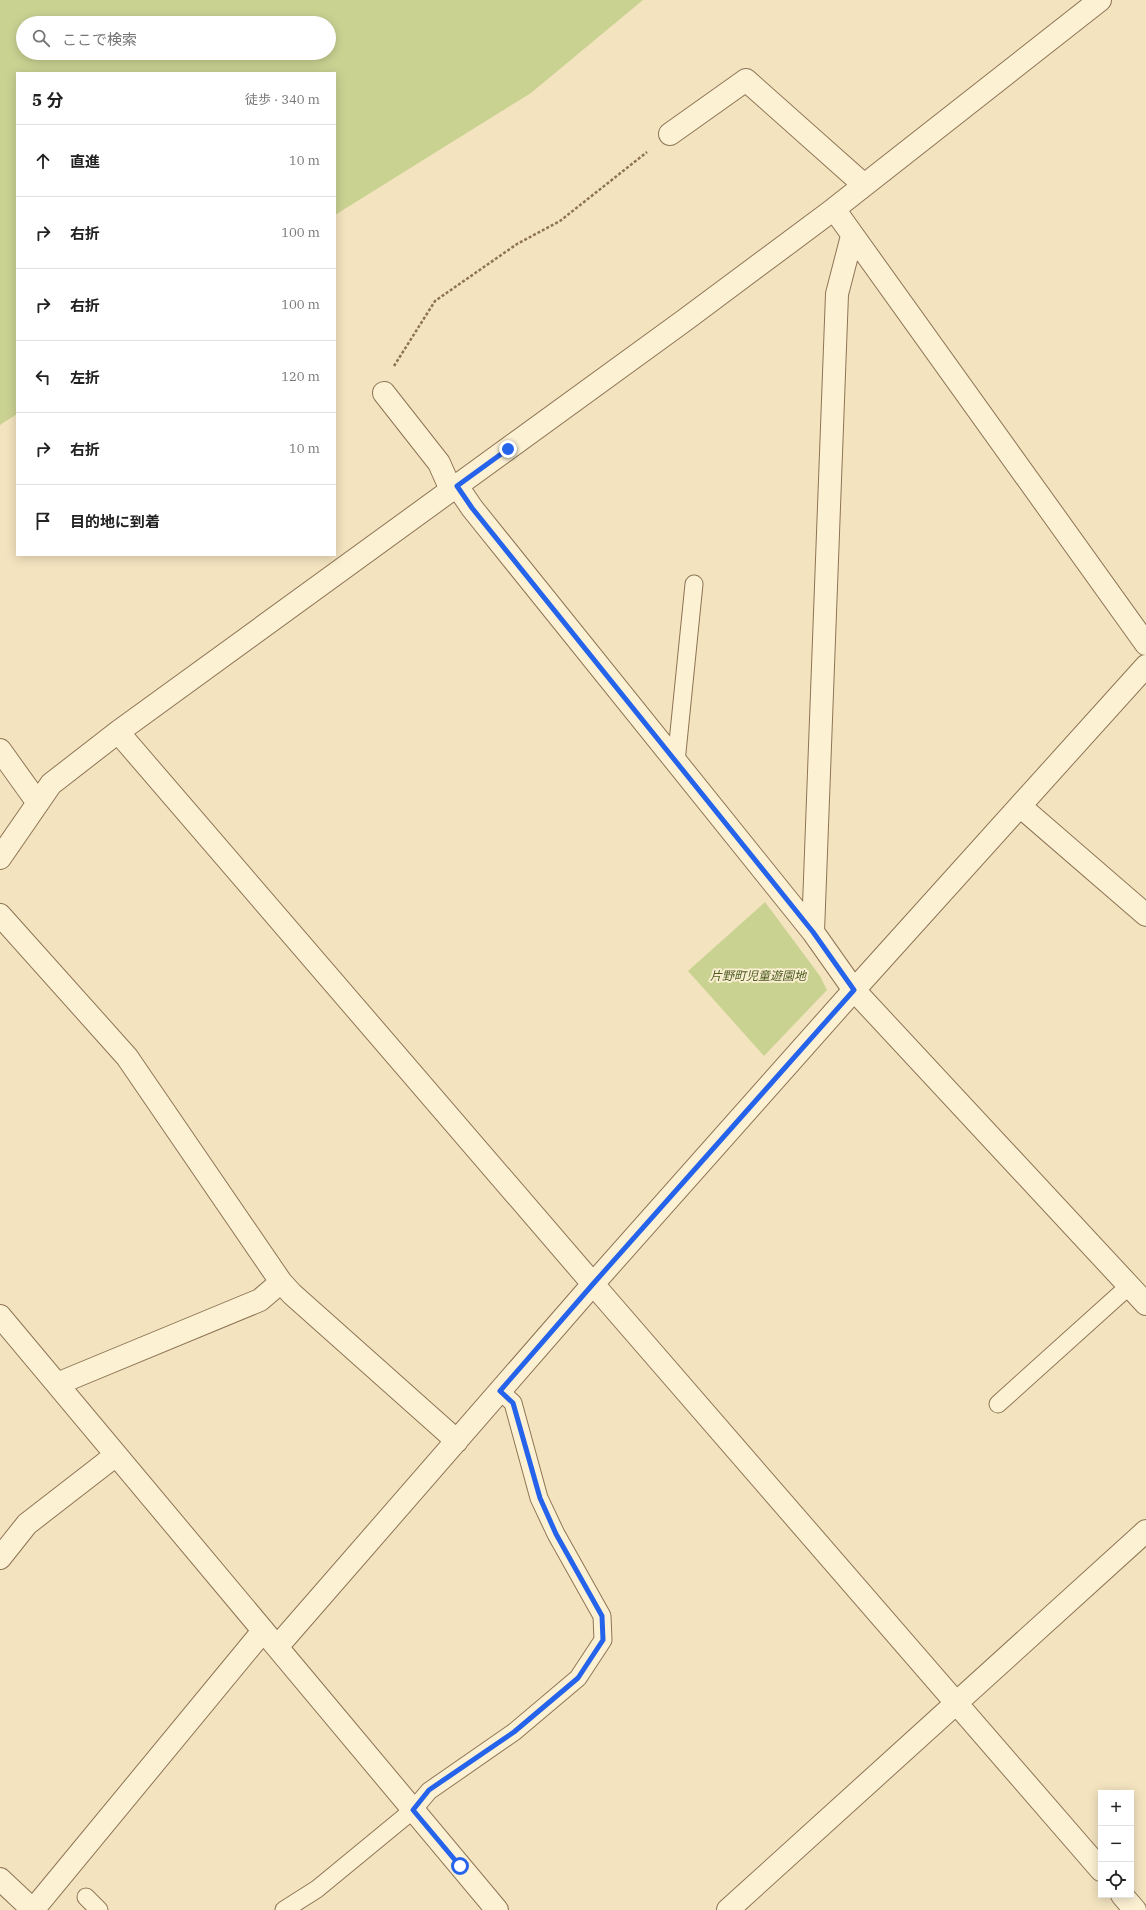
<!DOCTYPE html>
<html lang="ja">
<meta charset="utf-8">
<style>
:root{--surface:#fff;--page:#f2f2f2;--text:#222;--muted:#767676;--line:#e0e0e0}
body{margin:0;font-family:"IBM Plex Serif","Noto Sans JP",serif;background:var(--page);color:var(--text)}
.controls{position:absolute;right:12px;bottom:12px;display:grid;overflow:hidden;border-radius:0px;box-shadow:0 2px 10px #0003}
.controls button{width:36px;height:36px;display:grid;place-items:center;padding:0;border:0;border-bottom:1px solid var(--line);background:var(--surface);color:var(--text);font:20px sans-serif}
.stop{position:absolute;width:12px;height:12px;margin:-9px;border:3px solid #2563eb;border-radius:50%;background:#fff}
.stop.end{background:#2563eb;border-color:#fff;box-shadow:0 1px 4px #0008}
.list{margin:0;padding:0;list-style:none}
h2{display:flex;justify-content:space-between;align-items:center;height:52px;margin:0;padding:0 16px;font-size:17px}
h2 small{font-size:13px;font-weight:400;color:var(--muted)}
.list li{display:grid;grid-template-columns:26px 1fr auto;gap:12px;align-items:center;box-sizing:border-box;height:72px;padding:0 16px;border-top:1px solid var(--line)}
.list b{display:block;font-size:15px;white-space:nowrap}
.list em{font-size:13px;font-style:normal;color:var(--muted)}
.icon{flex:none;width:22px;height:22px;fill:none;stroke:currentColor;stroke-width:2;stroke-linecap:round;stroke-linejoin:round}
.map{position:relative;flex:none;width:1146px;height:1910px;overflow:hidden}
.search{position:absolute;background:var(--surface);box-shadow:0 2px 10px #0003;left:16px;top:16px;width:320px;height:44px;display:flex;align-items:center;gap:10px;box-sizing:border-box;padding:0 14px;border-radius:22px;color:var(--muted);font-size:15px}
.panel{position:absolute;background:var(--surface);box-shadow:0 2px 10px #0003;left:16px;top:72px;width:320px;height:484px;border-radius:0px}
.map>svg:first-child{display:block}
</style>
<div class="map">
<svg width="1146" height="1910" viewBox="0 0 1146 1910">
<rect width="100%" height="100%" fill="#f3e4bf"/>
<!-- green -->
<path fill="#cad292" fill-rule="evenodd" d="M0 0H643L531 93 335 215V73H17V414L0 425ZM23 23H329V53H23Z
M765 902 820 976 827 990 764 1056 688 971Z"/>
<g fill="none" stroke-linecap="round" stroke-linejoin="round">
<!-- service casing -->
<g stroke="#8e7455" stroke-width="19">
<path id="service" d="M676 762 694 584
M998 1404 1129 1286
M86 1897 99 1910
M284 1910 317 1889 413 1810 429 1791 514 1732 578 1678 603 1640 602 1616 556 1534 539 1498 513 1403 500 1391"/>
</g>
<!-- minor casing -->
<g stroke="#8e7455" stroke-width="24">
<path id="minor" d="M670 134 746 80 864 185
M834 209 1146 644
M384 393 439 463 451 490
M457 486 472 508 813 932 854 990 1146 1304
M118 732 593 1284 1101 1870
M0 750 38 803
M1020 806 1146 915
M0 858 51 784 118 732 685 320 834 209 1100 0
M0 915 127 1057 281 1282
M813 932 837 294 852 236
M0 1316 497 1910
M57 1384 260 1300 281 1282 292 1294 457 1441
M0 1558 27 1524 116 1455
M277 1647 593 1284 854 990 1146 666
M0 1879 33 1910
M1122 1895 1135 1910
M728 1910 1146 1531"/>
</g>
<!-- tertiary casing -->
<g stroke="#8e7455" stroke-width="24">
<path id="tertiary" d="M33 1910 263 1631"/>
</g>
<!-- path -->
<path stroke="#8e7455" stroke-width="2.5" stroke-dasharray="3 2" stroke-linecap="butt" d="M394 366 435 301 517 244 560 221 647 152"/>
<!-- service -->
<use href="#service" stroke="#fdf1d4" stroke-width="17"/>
<!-- minor -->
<use href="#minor" stroke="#fdf1d4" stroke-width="22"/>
<!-- tertiary -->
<use href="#tertiary" stroke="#fdf1d4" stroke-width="22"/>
</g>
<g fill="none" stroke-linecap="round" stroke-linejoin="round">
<!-- route -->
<path stroke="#2563eb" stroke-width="5" d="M460 1866 413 1810 429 1790 514 1732 578 1678 603 1640 602 1616 556 1534 540 1498 513 1403 500 1391 593 1284 854 990 813 932 472 508 457 486 508 449"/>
</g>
<g text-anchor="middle" stroke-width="4" stroke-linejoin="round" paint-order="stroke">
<!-- park labels -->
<g font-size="12" font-style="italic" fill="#4b5b20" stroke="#f9eed0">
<text x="758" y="980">片野町児童遊園地</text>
</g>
</g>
</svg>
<div class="controls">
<button>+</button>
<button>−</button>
<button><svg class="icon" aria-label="locate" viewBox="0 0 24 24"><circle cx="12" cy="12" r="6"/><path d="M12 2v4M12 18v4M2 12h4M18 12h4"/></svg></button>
</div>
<div class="stop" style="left:460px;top:1866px"></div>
<div class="stop end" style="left:508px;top:449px"></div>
<div class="search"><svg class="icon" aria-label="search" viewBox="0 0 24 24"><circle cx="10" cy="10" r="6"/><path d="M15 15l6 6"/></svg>ここで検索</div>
<section class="panel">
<h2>5 分<small>徒歩 · 340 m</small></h2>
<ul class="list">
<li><svg class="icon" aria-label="ahead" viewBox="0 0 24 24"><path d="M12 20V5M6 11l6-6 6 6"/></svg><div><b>直進</b></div><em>10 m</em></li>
<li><svg class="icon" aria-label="right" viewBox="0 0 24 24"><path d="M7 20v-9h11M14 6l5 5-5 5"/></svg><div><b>右折</b></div><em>100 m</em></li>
<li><svg class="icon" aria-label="right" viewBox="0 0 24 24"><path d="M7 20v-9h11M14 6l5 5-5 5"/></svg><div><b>右折</b></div><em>100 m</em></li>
<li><svg class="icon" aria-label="left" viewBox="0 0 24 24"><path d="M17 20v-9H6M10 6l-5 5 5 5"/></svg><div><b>左折</b></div><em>120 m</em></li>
<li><svg class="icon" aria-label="right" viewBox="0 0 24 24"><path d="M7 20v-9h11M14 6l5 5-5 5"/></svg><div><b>右折</b></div><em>10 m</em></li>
<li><svg class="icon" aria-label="arrive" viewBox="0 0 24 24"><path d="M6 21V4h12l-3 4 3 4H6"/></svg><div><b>目的地に到着</b></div></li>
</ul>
</section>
</div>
